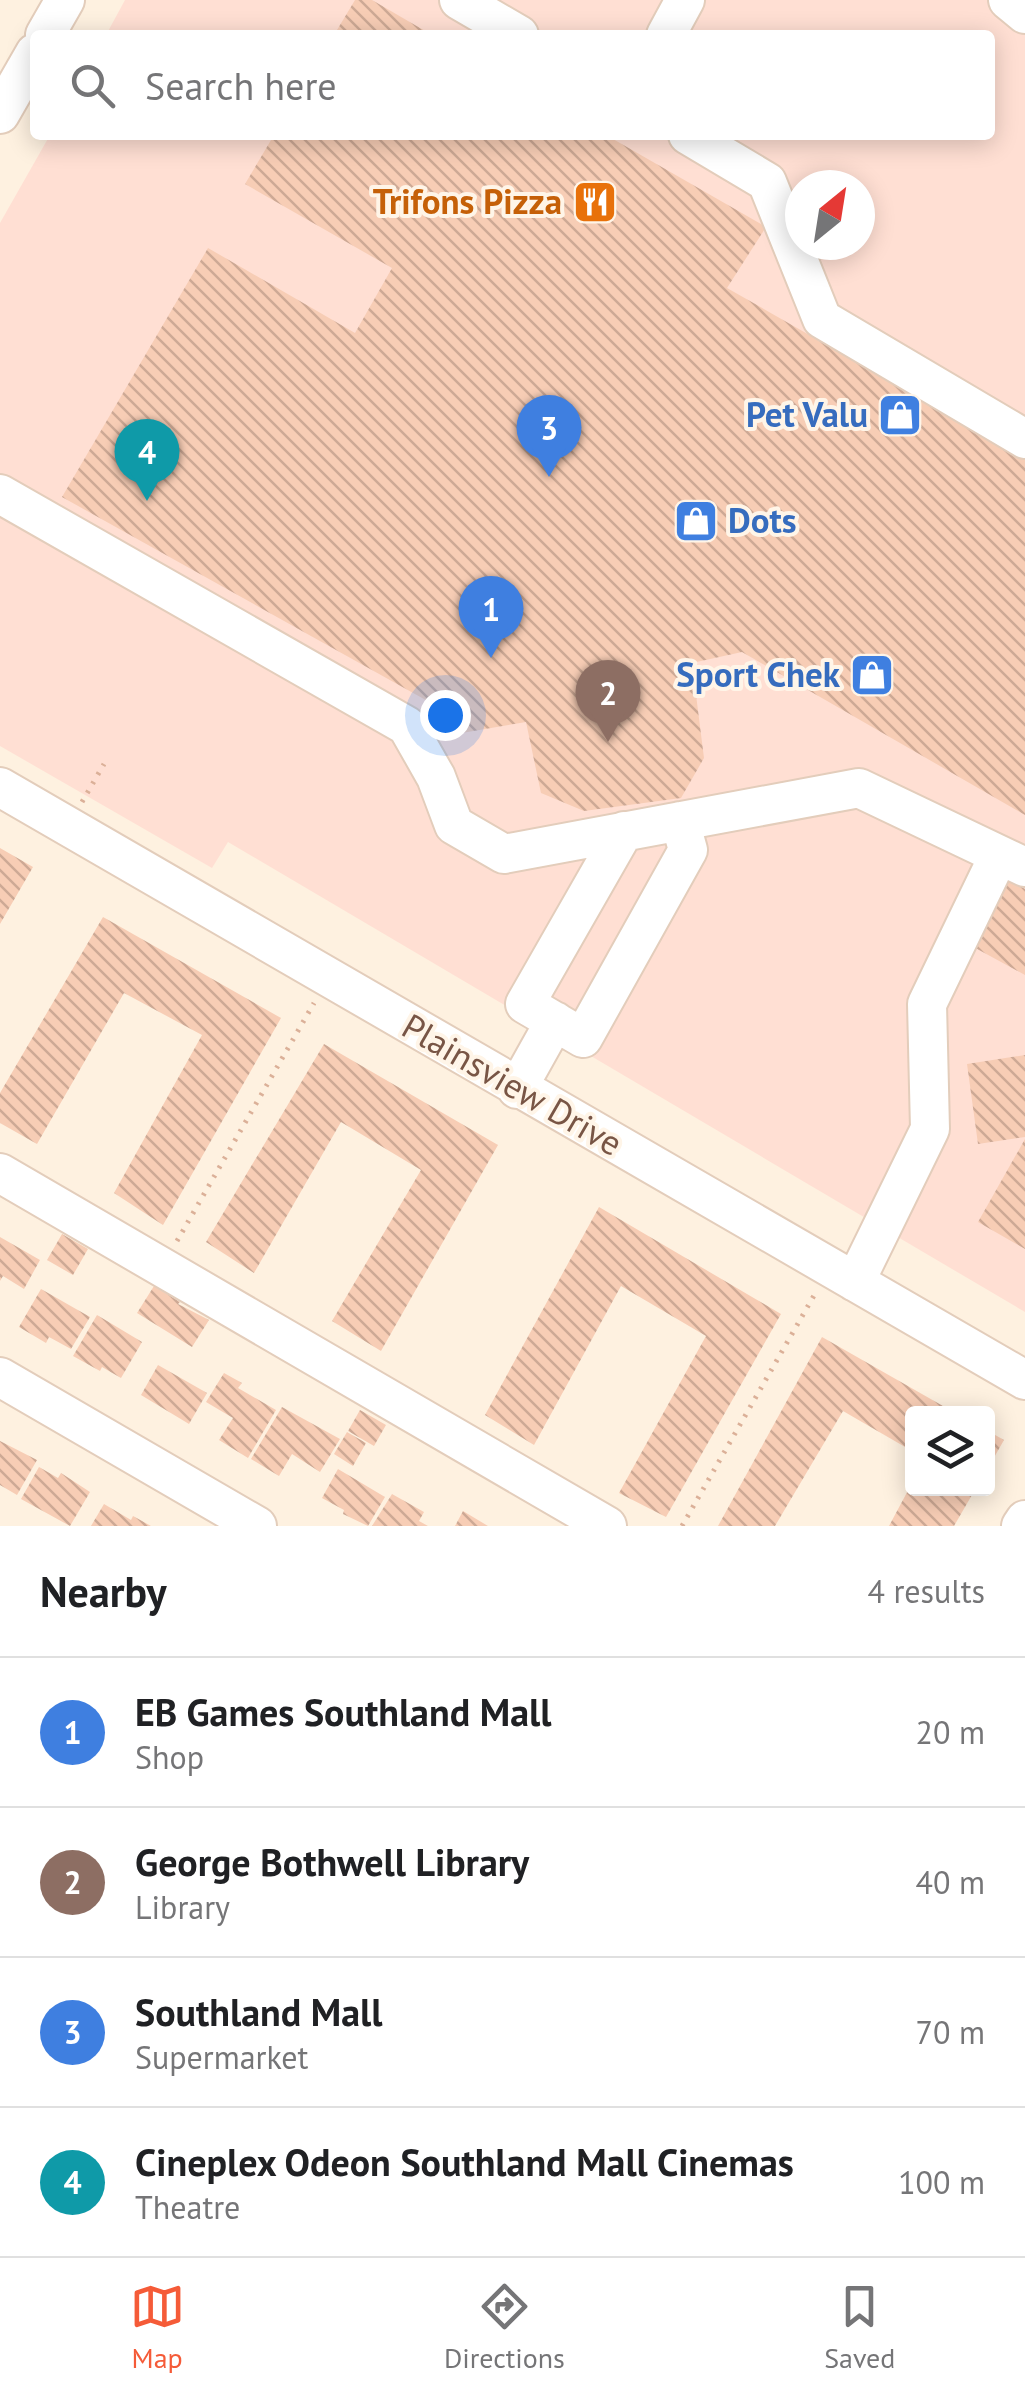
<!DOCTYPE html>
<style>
:root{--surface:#fff;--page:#f6f6f6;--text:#202124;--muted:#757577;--line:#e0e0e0;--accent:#f55b38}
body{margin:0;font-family:"PT Sans",sans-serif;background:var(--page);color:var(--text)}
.controls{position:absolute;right:30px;bottom:30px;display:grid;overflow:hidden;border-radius:10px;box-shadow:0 5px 25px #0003}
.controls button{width:90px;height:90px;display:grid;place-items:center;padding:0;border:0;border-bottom:2px solid var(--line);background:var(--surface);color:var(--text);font:50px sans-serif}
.compass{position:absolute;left:785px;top:170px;width:90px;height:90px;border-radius:50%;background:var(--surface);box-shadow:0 5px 25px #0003;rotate:30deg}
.you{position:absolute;left:445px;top:715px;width:35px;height:35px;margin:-25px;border:8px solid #fff;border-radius:50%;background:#1a73e8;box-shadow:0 0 0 15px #1a73e833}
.badge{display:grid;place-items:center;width:65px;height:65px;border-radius:50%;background:var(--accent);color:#fff;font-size:32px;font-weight:700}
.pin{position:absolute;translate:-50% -82px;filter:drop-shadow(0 2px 5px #0008)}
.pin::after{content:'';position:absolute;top:52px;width:35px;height:30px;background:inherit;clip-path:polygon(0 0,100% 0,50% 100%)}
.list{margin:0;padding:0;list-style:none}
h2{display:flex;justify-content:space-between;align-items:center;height:130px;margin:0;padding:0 40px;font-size:42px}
h2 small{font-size:32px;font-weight:400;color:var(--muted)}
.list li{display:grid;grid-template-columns:65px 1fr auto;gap:30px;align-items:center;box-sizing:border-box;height:150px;padding:0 40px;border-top:2px solid var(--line)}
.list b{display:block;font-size:38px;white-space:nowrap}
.list p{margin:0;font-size:32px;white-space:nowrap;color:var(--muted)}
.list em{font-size:32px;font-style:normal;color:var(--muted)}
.icon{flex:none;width:55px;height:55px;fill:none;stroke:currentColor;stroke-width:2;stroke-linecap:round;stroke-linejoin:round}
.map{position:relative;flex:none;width:1025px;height:1526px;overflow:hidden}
.search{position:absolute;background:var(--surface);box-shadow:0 5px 25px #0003;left:30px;right:30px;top:30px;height:110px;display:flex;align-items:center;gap:25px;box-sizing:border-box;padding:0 35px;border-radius:10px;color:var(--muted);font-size:38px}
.sheet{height:730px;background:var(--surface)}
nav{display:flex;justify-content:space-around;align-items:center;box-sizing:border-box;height:140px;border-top:2px solid var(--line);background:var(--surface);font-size:28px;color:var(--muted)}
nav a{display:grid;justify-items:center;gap:5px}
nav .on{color:var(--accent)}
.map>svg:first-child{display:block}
</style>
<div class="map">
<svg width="1025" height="1526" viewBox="0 0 1025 1526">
<defs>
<pattern id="building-back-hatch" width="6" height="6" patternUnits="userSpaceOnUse" patternTransform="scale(2.5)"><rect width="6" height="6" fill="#f7cdb5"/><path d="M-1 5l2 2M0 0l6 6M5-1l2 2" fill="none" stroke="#cda995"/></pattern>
</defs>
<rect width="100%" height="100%" fill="#fef1e0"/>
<!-- commercial -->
<path fill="#ffdfd3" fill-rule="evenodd" d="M125 0H1025V1312L228 842 212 868 0 746V223L50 135H990V35H106ZM800 185H860V245H800Z"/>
<!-- building -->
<path fill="url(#building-back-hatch)" d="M355 0H372L432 35H334Z
M274 135H606L766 227 727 288 1025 458V815L742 652 692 663 704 758 681 798 584 811 541 793 526 722 456 734 449 713 62 497 208 248 355 333 392 268 245 184Z
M0 848 33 867 0 924Z
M1004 877 1025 889V975L968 944Z
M103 917 281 1018 163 1225 114 1193 202 1035 124 993 37 1144 0 1123V1093Z
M324 1044 498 1145 381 1351 332 1321 421 1170 341 1122 254 1273 206 1242Z
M1025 1055V1137L978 1144 967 1064Z
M1025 1139V1249L978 1222Z
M599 1207 781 1314 666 1517 619 1493 706 1336 621 1286 534 1445 485 1415Z
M62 1234 88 1249 73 1275 47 1260Z
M0 1237 40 1260 24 1289 3 1276 0 1281Z
M154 1286 180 1302 178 1304 209 1320 192 1347 137 1313Z
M41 1289 90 1317 71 1349 49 1337 46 1343 19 1327Z
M97 1315 142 1342 121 1378 102 1367 100 1371 73 1356Z
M822 1337 957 1414H912V1451L843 1411 775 1526H718Z
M158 1365 207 1393 189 1424 141 1395Z
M224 1373 242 1383 238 1388 276 1410 248 1458 219 1440 233 1418 206 1402Z
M282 1407 340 1439 320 1472 292 1454 279 1476 251 1459Z
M360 1410 386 1425 374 1446 348 1431Z
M988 1431 1004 1440 988 1468Z
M347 1432 366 1443 353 1466 334 1454Z
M0 1441 37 1460 17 1495 0 1485Z
M39 1467 58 1478 61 1473 90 1492 70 1526 21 1499Z
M338 1469 385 1497 368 1526 343 1514 344 1510 322 1498Z
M912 1483V1488H976L954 1526H889Z
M392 1494 424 1512 419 1521 428 1526H372Z
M104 1504 131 1520 133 1516 151 1526H91Z
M463 1511 488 1526H455Z"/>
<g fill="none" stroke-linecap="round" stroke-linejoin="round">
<!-- minor casing -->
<g stroke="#e3cdbb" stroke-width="42">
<path id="minor" d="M459 0 519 35
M1008 0 1025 14
M45 35 65 0
M666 35 685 0
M0 114 35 53
M688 135 767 182 822 319 1025 439
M0 494 407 726 436 777 454 825 504 854 859 788 1025 867
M0 787 1025 1380
M624 831 525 1004 583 1038 688 850 680 821
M517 1089 555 1021
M0 1173 607 1526
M855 1282 930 1129 927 1004 999 855
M0 1377 257 1526
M1021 1526 1025 1520"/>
</g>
<!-- path -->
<path stroke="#dbb098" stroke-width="5" stroke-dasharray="2.5 8" stroke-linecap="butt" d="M82 802 104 764
M177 1241 314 1003
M682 1526 816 1292"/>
<!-- minor -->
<use href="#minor" stroke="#fff" stroke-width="38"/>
</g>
<!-- icons -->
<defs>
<g id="restaurant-square" transform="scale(2.25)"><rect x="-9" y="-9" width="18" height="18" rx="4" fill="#e8710a" stroke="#fff5e8"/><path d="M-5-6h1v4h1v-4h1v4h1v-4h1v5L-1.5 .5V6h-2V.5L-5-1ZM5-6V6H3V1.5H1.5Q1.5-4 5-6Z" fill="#fff"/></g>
<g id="shop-square" transform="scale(2.25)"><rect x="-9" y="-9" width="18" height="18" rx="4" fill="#3f7fe0" stroke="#fff5e8"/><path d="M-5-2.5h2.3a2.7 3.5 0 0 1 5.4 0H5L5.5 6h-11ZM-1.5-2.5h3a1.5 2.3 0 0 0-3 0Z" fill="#fff"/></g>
</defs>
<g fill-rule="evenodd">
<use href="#restaurant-square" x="595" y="202"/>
<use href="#shop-square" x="900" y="415"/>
<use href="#shop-square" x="696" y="521"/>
<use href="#shop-square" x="872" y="675"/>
</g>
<g text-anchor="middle" stroke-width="8" stroke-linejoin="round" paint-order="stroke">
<!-- food labels -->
<g font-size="35" font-weight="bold" fill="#c56008" stroke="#fff5e8" text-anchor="end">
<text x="562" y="214">Trifons Pizza</text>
</g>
<!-- shop labels -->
<g font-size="35" font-weight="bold" fill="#366cbe" stroke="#fff5e8" text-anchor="end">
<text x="868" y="427">Pet Valu</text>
<text x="728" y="533" text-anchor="start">Dots</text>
<text x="840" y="687">Sport Chek</text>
</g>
<!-- street labels -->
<g font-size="35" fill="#785545" stroke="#fff5e8">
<text transform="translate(512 1085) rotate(30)" y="12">Plainsview Drive</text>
</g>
</g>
</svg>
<div class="controls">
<button><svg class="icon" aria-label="layers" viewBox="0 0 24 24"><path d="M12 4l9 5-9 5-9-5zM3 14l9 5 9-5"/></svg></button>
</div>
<svg class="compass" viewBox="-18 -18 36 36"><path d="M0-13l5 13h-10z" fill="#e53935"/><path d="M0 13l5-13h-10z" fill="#757577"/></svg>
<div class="you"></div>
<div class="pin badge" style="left:491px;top:658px;background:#3f7fe0">1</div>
<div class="pin badge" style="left:608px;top:742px;background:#8d6e63">2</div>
<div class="pin badge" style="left:549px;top:477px;background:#3f7fe0">3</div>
<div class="pin badge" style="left:147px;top:501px;background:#0f9aa8">4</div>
<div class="search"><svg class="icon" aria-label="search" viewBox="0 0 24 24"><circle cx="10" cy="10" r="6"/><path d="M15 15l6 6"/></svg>Search here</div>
</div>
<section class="sheet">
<h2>Nearby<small>4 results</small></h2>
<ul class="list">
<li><span class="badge" style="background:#3f7fe0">1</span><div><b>EB Games Southland Mall</b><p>Shop</p></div><em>20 m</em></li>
<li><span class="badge" style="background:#8d6e63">2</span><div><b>George Bothwell Library</b><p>Library</p></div><em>40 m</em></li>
<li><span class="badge" style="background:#3f7fe0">3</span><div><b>Southland Mall</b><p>Supermarket</p></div><em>70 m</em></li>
<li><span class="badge" style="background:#0f9aa8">4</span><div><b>Cineplex Odeon Southland Mall Cinemas</b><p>Theatre</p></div><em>100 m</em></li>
</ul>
</section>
<nav>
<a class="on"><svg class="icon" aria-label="map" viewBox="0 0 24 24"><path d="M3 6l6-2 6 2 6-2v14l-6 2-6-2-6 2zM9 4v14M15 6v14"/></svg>Map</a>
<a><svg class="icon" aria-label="directions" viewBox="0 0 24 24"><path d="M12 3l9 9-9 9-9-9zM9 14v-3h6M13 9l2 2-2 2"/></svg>Directions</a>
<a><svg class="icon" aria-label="saved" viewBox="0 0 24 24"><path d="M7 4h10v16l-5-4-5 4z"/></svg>Saved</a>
</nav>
